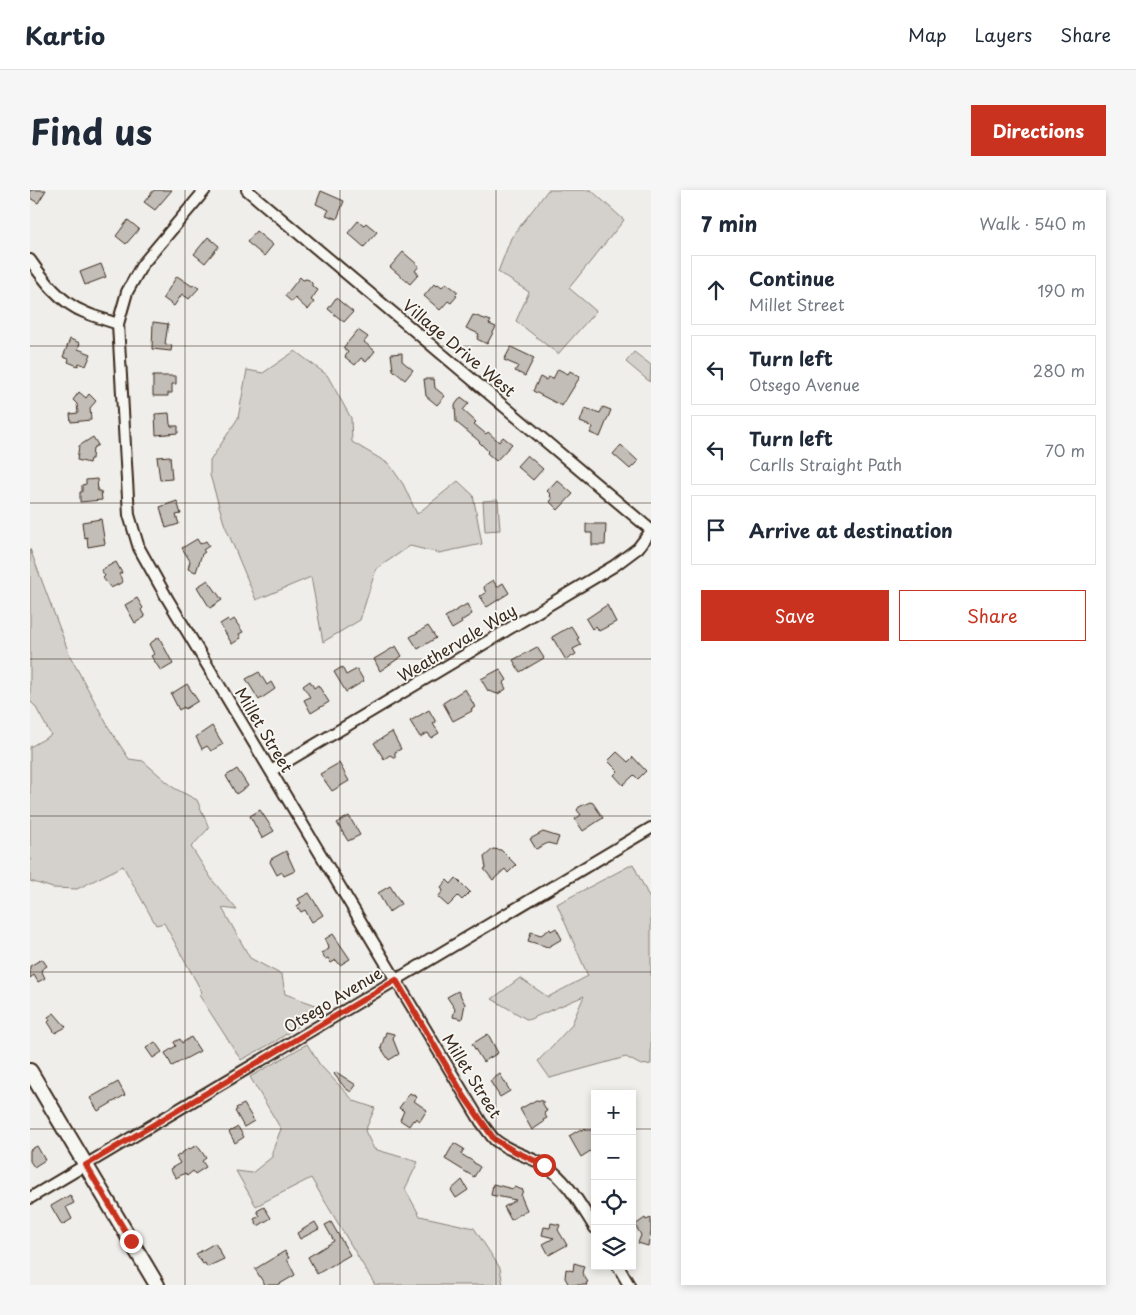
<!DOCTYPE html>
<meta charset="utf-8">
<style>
:root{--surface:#fff;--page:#f6f6f7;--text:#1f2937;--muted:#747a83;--line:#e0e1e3;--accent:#c8321e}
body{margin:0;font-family:"Playpen Sans",sans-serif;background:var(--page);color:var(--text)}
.controls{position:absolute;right:15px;bottom:15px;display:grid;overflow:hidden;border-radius:0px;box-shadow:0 2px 8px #0003}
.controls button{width:45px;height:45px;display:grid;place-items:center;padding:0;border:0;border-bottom:1px solid var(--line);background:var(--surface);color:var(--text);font:25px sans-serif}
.stop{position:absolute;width:15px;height:15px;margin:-11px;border:4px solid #c8321e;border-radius:50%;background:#fff}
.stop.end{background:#c8321e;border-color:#fff;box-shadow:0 1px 5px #0008}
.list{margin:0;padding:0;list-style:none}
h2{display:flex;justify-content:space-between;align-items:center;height:65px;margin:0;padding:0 20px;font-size:21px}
h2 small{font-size:16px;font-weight:400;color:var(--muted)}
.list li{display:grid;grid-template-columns:32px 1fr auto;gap:15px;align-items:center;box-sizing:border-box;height:70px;margin:0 10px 10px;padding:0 10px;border:1px solid var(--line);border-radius:0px}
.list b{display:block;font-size:19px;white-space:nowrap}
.list p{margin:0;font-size:16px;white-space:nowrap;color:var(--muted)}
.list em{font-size:16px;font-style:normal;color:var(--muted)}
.actions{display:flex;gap:10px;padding:15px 20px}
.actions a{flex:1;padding:11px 0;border:1px solid var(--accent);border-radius:0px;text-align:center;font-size:18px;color:var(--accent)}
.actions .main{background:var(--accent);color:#fff}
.icon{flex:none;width:28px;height:28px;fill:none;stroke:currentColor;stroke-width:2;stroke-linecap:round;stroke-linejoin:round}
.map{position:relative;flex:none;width:621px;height:1095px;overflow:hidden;border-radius:0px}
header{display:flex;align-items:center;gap:30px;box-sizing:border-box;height:70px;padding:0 25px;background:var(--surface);border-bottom:1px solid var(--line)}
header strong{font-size:24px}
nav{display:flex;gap:28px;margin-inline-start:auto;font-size:18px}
.intro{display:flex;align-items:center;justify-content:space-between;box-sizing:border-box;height:120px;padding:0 30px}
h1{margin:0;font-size:35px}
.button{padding:12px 22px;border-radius:0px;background:var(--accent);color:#fff;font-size:18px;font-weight:700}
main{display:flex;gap:30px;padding:0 30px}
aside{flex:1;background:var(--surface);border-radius:0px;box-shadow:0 2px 8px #0003}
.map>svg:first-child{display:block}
</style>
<header>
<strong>Kartio</strong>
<nav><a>Map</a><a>Layers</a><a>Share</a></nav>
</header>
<div class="intro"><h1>Find us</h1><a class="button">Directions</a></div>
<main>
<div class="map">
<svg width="621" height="1095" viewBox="0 0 621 1095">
<rect width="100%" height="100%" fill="#efeeea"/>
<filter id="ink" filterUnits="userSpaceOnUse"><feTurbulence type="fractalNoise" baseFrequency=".02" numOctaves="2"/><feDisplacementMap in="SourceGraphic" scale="10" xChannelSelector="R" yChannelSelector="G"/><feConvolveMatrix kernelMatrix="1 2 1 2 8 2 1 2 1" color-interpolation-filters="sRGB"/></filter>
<g filter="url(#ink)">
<!-- green -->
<path fill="#d4d1cc" stroke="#887e75" d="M518 0H561L594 30 539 98 566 121 528 164 486 131 499 102 468 82 481 48Z
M265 161 297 185 321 228 322 252 359 274 373 294 387 324 428 291 443 305 452 354 409 363 380 356 346 379 330 430 293 452 281 387 226 410 194 333 180 285V271L208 228 217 180 233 183Z
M604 162 621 175 620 192 596 172Z
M468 310 470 340 455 341 453 311Z
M0 359 40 466 79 538 99 569 113 571 144 598 167 610 179 638 161 657 183 691 207 720 192 718 220 768 252 785 255 804 294 818 246 851 211 870 169 805 172 802 134 733 126 735 93 676 47 699 23 698 0 691V557L21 545 5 516 0 511Z
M603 674 621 711V874L611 875 596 867 520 888 508 871 541 836 554 806 498 830 462 809 490 788 518 807 558 786 527 714Z
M277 854 290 875 324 911 345 918 335 941 344 959 388 972 375 999 390 1026 444 1038 470 1078 473 1095H345L281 988 226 1016 206 981 222 983 242 967V962L251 939 220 887Z"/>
<!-- building -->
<path fill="#c2bdb7" stroke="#3b2a1e" d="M0 0H16L8 13 0 8Z
M124 0H142L125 20 114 12Z
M291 1 314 11 307 29 296 25 299 20 286 14Z
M98 30 109 39 96 54 86 46Z
M328 31 334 35 336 33 347 42 334 57 318 43Z
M226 41 243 55 234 66 217 52Z
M178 47 189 56 175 73 164 64Z
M373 62 389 76 385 81 389 84 380 94 360 77Z
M71 74 76 87 55 95 50 82Z
M147 86 162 96 164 95 169 98 159 109 152 104 144 116 133 108Z
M270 87 273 90 276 89 279 90 282 93V96L288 100 281 110 284 112 278 120 265 108 262 112 255 106Z
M416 93 428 102 425 105 427 106 421 113 418 111 410 120 394 106 404 94 406 96 408 94 412 97Z
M306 108 323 122 314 132 298 119Z
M443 125 461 131 459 134 466 137 457 154 447 149 449 144 436 138Z
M123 132 138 134 135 154 142 155 141 161 122 159Z
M328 140 338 147 334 152 345 161 336 172 331 168 325 175 315 167 318 162 313 158Z
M40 149 50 153 48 159 61 164 56 176 49 173 48 176 38 172 39 169 33 167Z
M481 157 504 168 495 186 485 181 488 176 474 170Z
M372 163V171L383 180 375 190 363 180 361 164Z
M528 179 538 184 540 181 550 187 532 216 503 201 510 187 516 190 518 187 523 189Z
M123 186H146V194H142V203H138V206H123Z
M394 189H404L405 198 415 206 407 215 396 206Z
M49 202 56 208 59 204 66 211 60 218 61 230 41 232 40 224 48 223 47 214 43 210Z
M431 207 439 213 433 220 446 232 444 234 456 244 458 242 469 252 473 247 482 254 466 271 457 263 458 261 449 252V251L426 232 425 215Z
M573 217 581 220 570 247 560 243 563 237 550 232 555 218 570 223Z
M139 223 140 234 141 236H148V243L126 245 125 224Z
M63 247 68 255 63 258 62 269H60L59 273 47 270 49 256Z
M591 255 608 271 600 279 583 264Z
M497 265 513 279 503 290 487 276Z
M140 266 142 289 130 290 127 267Z
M67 289 68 301H71L72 310 50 312V302H52V295L56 294V290Z
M527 290 543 304 528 320 520 312 522 309 520 306 521 305 517 301Z
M147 311 151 324 146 325 149 334 136 338 130 317Z
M71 329 75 354 58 357 57 347 54 348 52 332Z
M556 334H576L575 355H562V343H556Z
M167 349 170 354 176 351 179 356 173 360 175 362 172 364 166 382 158 379 160 371 152 358Z
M86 372 92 383 89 384 93 392 81 398 73 388 75 386 71 380Z
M178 390 192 410 180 418 167 397Z
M463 390 467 397 473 393 479 403 457 417 450 406 456 403 454 398 455 395Z
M107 408 113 418 111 420 115 427 105 433 95 415Z
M437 414 442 424 431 431 432 433 422 439 415 427Z
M577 415 586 432 569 441 566 436 562 439 556 429Z
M198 429 200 432 204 429 213 442 209 444 211 448 202 454 190 434Z
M398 436 406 448 388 459 380 447Z
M541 436 549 448 547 449 551 455 543 459 546 464 536 470 522 447Z
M129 447 143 474 131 481 121 466 124 464 119 454Z
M366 456 372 466 350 481 344 469Z
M507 457 514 468 490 482 483 470Z
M312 477 316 485 327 479 334 491 316 502 304 482Z
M470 479 477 490 473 493 476 499 468 504 458 501 451 489Z
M229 482 237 495 241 492 245 499 229 510 216 489Z
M280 491 284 498 288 495 299 512 281 523 274 510 280 507 273 496Z
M157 494 168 511 155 519 154 517 149 520 141 504Z
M435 499 445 517 441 519 442 521 423 531 413 513Z
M399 520 406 532 403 534 409 543 401 548 398 543 390 547 380 531Z
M182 536 193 554 181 561 177 556 172 559 166 547Z
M362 542 371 559 365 562V568L360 565 354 569 344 553Z
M587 562 598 572 603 567 616 581 608 589 604 585 593 595 584 585 588 581 578 571Z
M309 573 319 591 302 601 290 584Z
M207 579 218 596 206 604 196 586Z
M560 612 563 613 573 628 553 641 545 629 551 625 547 620 549 617Z
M230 620 244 641 232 648 220 626Z
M319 626 330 645 318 651 307 633Z
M513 642 529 647 526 655 518 653 506 659 500 649Z
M463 659 471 660 486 675 478 683 475 679 463 690 454 679 456 678 454 667Z
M256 661 265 681 254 686 252 682 247 685 240 672 241 669Z
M426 688 440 702 432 710 428 706 418 716 408 707 413 701 411 697 417 690 421 694Z
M360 696 371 714 359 722 348 703Z
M279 703 293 725 282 732 275 720 271 722 267 716 271 713 268 709Z
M526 738 532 749 518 757 498 751 501 742 511 745 520 739 521 741Z
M303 744 320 769 310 775 306 770 301 773 298 768 295 769 291 763 299 759 298 756H299L295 749Z
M12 769 17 776 11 780 15 788 8 792 4 785 0 788V776Z
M428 801 435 814 432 829 423 827 425 819 417 807Z
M24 823 36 837 25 843 18 832 20 830 18 827Z
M356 842 364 844 363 849 369 864 359 870 351 858Z
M458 844 468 863 453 872 442 854Z
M161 847 170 861 142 876 135 863 146 856 144 852 150 849 152 853Z
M125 852 132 862 123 868 116 858Z
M306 882 326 895 321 902 315 898 304 884Z
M470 884 480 901 470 907 460 891Z
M88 892 95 905 68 921 60 908Z
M380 903 387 907 384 911 397 920 390 931 386 928 384 931 383 930 379 936 370 930 374 921 369 918Z
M506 910 513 911V914L517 921 514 923 517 928 513 930 514 932 502 940 490 919Z
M214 914 224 931 214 937 205 921 207 920 206 918Z
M208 937 214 947 205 953 199 942Z
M555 938 556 940H562L565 945V958L551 967 539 946 551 939 552 941Z
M424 953 434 959 431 964 444 972V973L450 977 444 987 415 969Z
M167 955 176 968 172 971 176 977 165 984 163 981 157 986 155 983 146 988 140 979 150 973 146 967 159 958 160 959Z
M7 956 15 970 4 977 0 971V960Z
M432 990 438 1000 426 1008 421 1000Z
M463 994 483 999 484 997 493 1000 491 1006 497 1020 481 1030 474 1017 486 1010 461 1005Z
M40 1005 44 1013 36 1017 42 1029 32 1035 21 1016Z
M234 1017 241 1028 228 1036 224 1029 230 1026 227 1021Z
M615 1028 616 1030 621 1028V1042L618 1056 608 1053 611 1045 605 1035Z
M285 1032 289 1039 270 1049 267 1043Z
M301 1032 320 1065 287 1084 278 1067 304 1051 295 1035Z
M521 1033 530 1035 528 1040 537 1055 519 1065 513 1054 524 1048 512 1045 514 1037 520 1038Z
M185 1053 194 1069 177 1077 175 1073 173 1074 166 1064Z
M255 1061 259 1068 257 1069 265 1085 248 1095H235L225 1079Z
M544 1073 554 1076 552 1083 558 1092 556 1093 557 1095H539L535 1088 536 1079 543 1081Z"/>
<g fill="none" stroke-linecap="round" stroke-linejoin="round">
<!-- street casing -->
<g stroke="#3b2a1e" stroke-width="14">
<path id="street" d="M175 0 112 75 97 102 88 134 99 325 109 358 137 408 451 932C455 937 460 945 465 950 480 962 498 966 514 975 537 989 551 1016 565 1038
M217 0 621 340
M0 70C14 90 31 113 54 122 65 127 77 130 88 134
M241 581 584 376 608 358 621 341
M0 1008 621 638
M588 1076 599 1095"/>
</g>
<!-- secondary casing -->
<g stroke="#3b2a1e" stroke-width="18">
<path id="secondary" d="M0 881 127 1095"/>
</g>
<!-- street -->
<use href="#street" stroke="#f6f6f2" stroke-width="10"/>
<!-- secondary -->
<use href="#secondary" stroke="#f6f6f2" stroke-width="14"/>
</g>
</g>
<g fill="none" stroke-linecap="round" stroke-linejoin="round" filter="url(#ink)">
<!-- route -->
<path stroke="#c8321e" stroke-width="6" d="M101 1051 56 975 366 790 434 906 464 949 482 960 514 975"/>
</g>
<!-- grid -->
<path fill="none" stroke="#3b2a1e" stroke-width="1" stroke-opacity="0.55" d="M155 0V1095M310 0V1095M466 0V1095M0 156H621M0 313H621M0 469H621M0 626H621M0 782H621M0 939H565M602 939H621"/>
<g text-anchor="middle" stroke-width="4" stroke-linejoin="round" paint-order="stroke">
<!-- street labels -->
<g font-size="16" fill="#3b2a1e" stroke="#f6f6f2">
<text transform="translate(429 158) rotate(40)" y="6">Village Drive West</text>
<text transform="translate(427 453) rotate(-31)" y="6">Weathervale Way</text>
<text transform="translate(234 540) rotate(59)" y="6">Millet Street</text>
<text transform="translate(303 810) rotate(-31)" y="6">Otsego Avenue</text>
<text transform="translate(442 886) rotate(58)" y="6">Millet Street</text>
</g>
</g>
</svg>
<div class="controls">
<button>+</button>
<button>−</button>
<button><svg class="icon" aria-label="locate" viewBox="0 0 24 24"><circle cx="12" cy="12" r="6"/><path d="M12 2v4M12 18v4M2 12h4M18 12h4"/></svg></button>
<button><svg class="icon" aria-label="layers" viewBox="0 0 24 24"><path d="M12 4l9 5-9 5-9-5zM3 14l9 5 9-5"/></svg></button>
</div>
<div class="stop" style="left:514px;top:975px"></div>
<div class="stop end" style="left:101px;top:1051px"></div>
</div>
<aside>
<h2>7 min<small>Walk · 540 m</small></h2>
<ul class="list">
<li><svg class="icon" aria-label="ahead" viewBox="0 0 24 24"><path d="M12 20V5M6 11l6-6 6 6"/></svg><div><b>Continue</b><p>Millet Street</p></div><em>190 m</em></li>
<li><svg class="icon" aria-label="left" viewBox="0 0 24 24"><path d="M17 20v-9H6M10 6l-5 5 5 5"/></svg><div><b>Turn left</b><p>Otsego Avenue</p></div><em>280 m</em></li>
<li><svg class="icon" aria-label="left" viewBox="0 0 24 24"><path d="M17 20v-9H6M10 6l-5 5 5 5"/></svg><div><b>Turn left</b><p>Carlls Straight Path</p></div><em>70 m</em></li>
<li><svg class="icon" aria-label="arrive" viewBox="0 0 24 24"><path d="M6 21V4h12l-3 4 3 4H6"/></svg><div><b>Arrive at destination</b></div></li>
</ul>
<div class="actions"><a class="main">Save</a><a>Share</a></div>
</aside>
</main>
